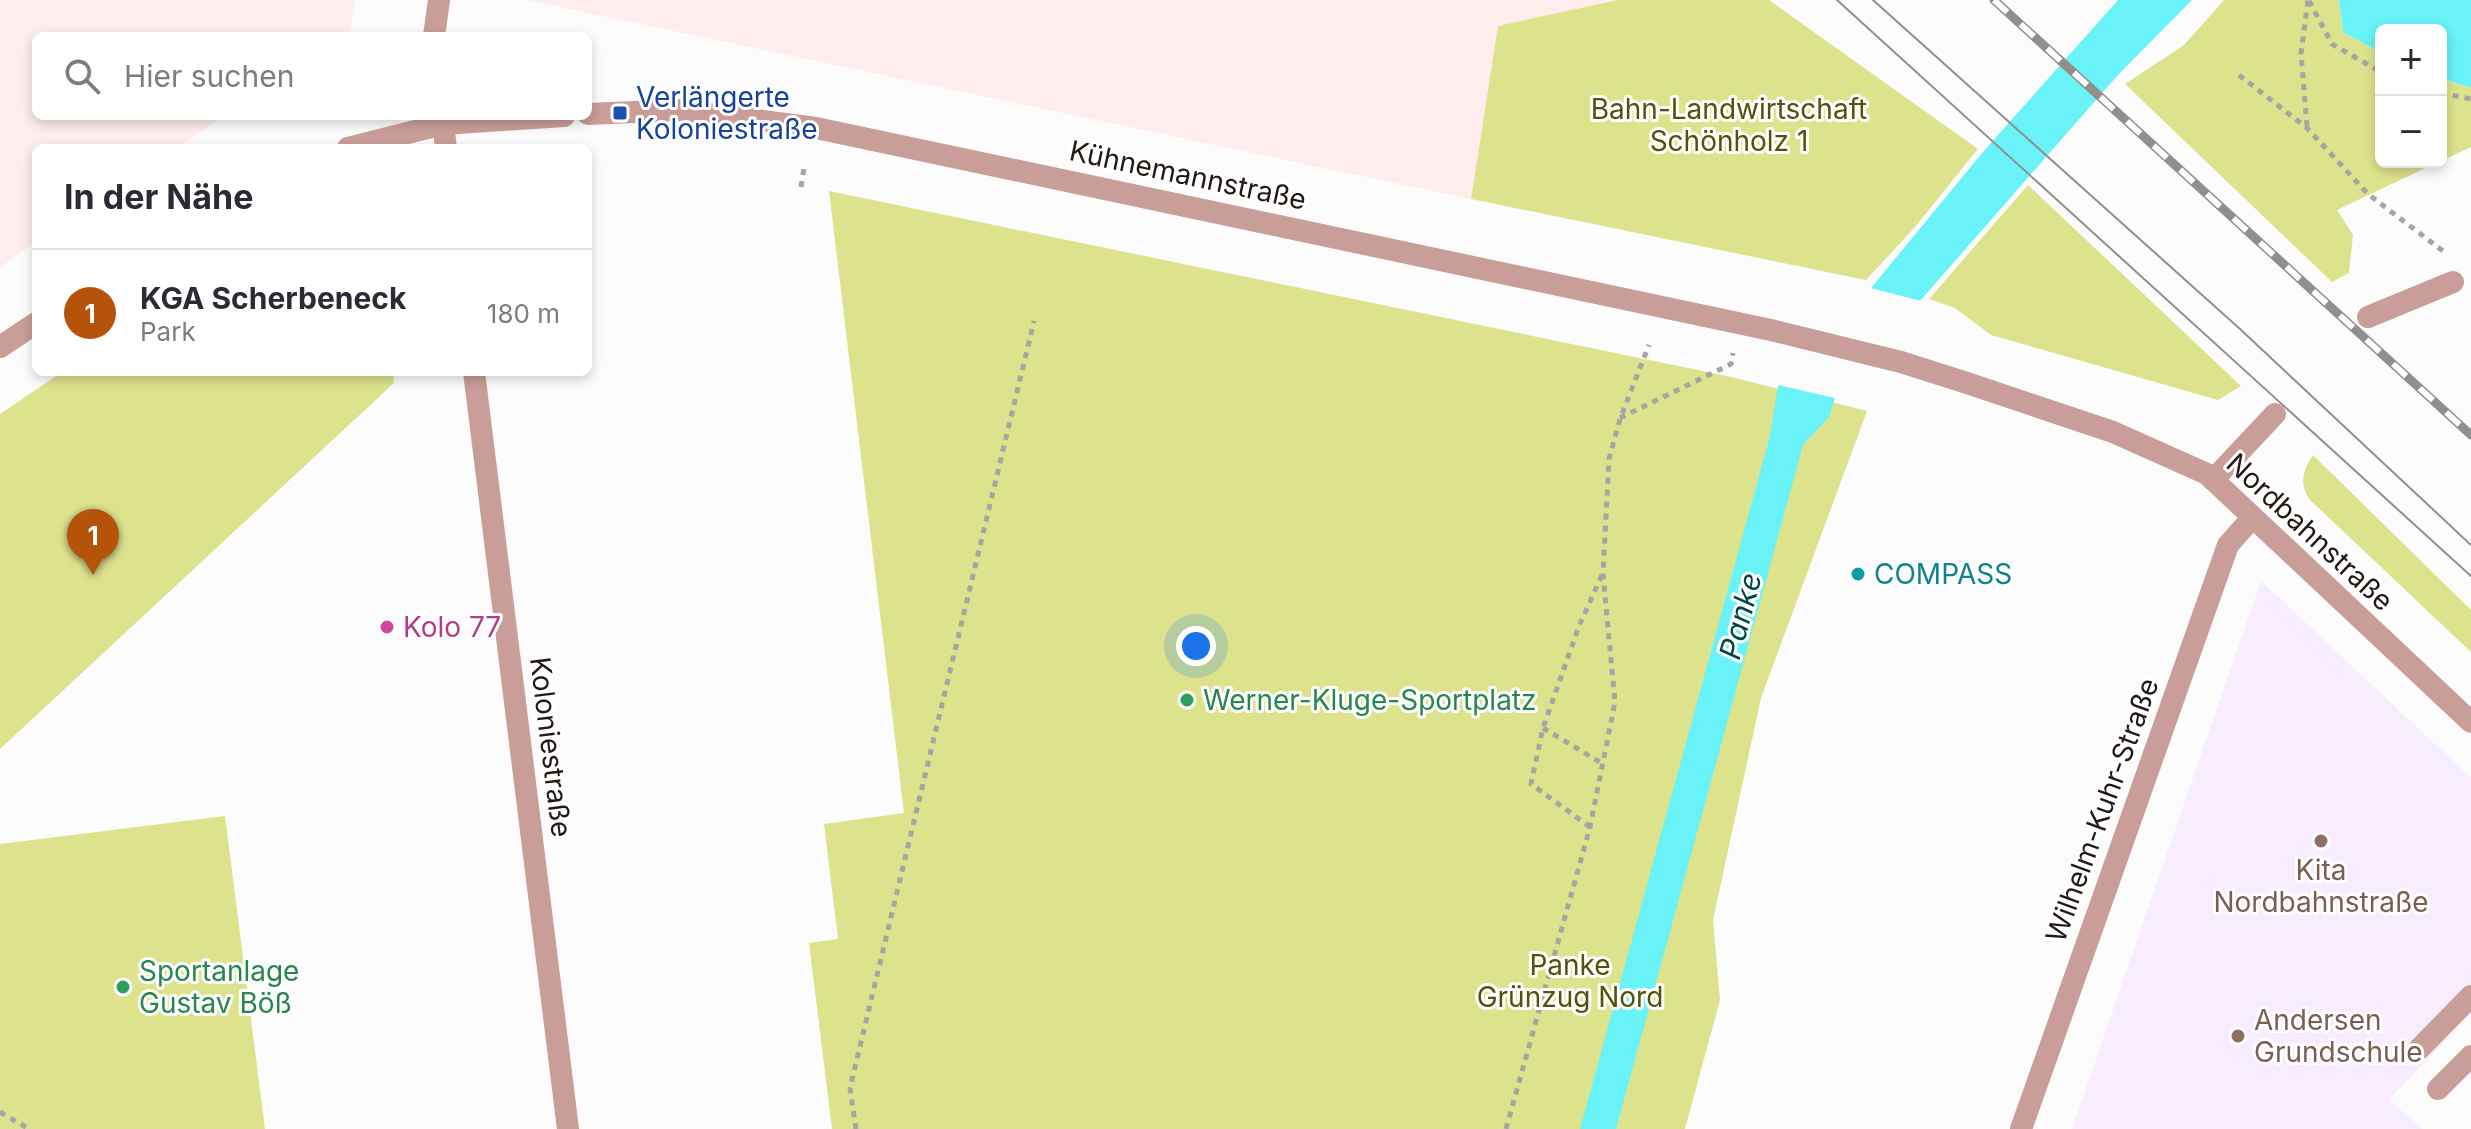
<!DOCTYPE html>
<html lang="de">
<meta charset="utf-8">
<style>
:root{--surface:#fff;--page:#f7f7f7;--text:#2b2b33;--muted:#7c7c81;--line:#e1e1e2;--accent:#b45309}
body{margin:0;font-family:Inter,sans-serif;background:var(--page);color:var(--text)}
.controls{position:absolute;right:24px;top:24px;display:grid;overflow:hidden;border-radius:12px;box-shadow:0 4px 12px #0003}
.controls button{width:72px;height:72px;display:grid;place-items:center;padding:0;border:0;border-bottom:2px solid var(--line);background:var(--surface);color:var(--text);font:40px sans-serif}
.you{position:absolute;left:1196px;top:646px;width:28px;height:28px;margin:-20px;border:6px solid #fff;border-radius:50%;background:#1a73e8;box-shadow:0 0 0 12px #1a73e833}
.badge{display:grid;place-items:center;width:52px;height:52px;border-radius:50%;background:var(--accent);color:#fff;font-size:26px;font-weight:700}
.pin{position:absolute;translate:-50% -66px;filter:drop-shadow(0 2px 4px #0008)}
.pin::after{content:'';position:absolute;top:42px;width:28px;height:24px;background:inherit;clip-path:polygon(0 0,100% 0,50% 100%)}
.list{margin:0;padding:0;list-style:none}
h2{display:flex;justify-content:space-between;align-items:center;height:104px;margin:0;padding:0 32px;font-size:34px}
h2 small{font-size:26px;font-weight:400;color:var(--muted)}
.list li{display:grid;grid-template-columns:52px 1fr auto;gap:24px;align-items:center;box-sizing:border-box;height:128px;padding:0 32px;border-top:2px solid var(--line)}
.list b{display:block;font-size:30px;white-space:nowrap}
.list p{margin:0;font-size:26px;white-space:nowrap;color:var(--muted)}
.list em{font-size:26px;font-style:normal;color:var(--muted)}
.icon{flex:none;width:44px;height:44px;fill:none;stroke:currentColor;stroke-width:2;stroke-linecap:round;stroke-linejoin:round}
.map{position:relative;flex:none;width:2471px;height:1129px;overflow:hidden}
.search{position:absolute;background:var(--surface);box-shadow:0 4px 12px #0003;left:32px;top:32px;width:560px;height:88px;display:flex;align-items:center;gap:20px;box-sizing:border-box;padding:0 28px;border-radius:12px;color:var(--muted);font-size:30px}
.panel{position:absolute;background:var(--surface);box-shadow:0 4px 12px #0003;left:32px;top:144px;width:560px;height:232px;border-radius:12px}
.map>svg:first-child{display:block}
</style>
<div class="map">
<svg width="2471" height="1129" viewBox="0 0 2471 1129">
<rect width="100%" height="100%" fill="#fcfcfc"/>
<!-- industrial -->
<path fill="#feedec" d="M0 0H355L350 31 343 36H36V116H224L176 148H36V242L0 267Z
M527 0H1618L1498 27 1471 199Z"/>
<!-- education -->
<path fill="#f7edfe" d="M2261 581 2471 778V1014L2389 1099 2421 1129H2072Z"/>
<!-- green -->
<path fill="#dde38d" d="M1618 0H1769L1978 149 1915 227 1866 280 1471 199 1498 26Z
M2224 0H2339L2343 32 2381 53V162H2438L2337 210 2353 235 2349 273 2332 282 2125 84 2184 45Z
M2441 78 2471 88V147L2441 161Z
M2028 185 2241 386 2218 400 1991 335 1955 308 1929 299Z
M829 191 1727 376 1867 411 1761 698 1713 920 1720 1000 1685 1129H832L809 943 838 939 824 824 904 813Z
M62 372H393L394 383 0 749V414Z
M2313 455 2471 610V652L2309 499C2299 483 2303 470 2313 455Z
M225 816 265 1129H0V844Z"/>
<!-- water -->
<path fill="#69f2f8" d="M2118 0H2192L2117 76 1835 398 1829 417 1803 445 1616 1129H1580L1770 436 1778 385 1871 288 1983 152Z
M2339 0H2471V88L2441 78V30H2381V53L2343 32Z"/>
<!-- pier -->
<path fill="#fcfcfc" d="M1867 287 1925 302 1839 399 1774 384Z"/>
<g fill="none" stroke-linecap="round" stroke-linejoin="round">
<!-- path -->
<path stroke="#a7a4a2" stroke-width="5" stroke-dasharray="6 6" stroke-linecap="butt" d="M2309 1 2332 44 2381 72
M2239 75 2307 128 2368 194 2443 251
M2441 93 2471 99
M2307 126 2301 53 2308 0
M801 187 804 168
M1620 418 1731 364 1733 353
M1543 728 1603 764
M1590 827 1531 784 1543 728 1579 626 1602 575
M0 1112 29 1129
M856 1129 850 1088 1034 321
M1506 1129 1590 827 1615 702 1603 574 1609 459 1620 419 1649 345"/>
<!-- service -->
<path stroke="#ca9e98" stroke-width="22" d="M2368 317 2453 282
M2213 480 2275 414
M2420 1048 2471 996
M2438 1089 2471 1056"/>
<!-- minor -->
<path stroke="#ca9e98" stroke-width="22" d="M434 36 439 0
M588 114 681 110 816 128 1771 330 1901 362 1967 383 2113 432 2207 474 2471 722
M442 116 446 148
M348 148 443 124 564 116
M0 347 36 323
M474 372 568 1129
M2021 1129 2228 545 2252 518"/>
<!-- tram -->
<path stroke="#928e8c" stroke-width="2" d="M1837 0 2471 576
M1873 0 2240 329 2471 545"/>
<!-- rail casing -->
<g stroke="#928e8c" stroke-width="9">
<path id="rail" d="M1994 0 2471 435"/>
</g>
<!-- rail -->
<use href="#rail" stroke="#fff" stroke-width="6" stroke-dasharray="18" stroke-linecap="butt"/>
</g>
<!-- markers -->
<rect fill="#1a4fb4" stroke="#fff" stroke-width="3" x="612" y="105" width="16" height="16" rx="4"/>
<circle fill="#0f9aa8" stroke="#fff" stroke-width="3" cx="1858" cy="574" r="8"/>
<circle fill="#d1479c" stroke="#fff" stroke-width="3" cx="387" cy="627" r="8"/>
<g fill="#2e9e5b" stroke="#fff" stroke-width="3">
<circle cx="1187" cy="700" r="8"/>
<circle cx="123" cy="987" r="8"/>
</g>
<g fill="#8d6e63" stroke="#fff" stroke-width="3">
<circle cx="2321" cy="841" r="8"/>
<circle cx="2238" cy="1036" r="8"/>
</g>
<g text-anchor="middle" stroke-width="6" stroke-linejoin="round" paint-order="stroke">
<!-- transit labels -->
<g font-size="28" fill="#164399" stroke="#fff" text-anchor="start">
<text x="636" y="107">Verlängerte<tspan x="636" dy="32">Koloniestraße</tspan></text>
</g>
<!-- park labels -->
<g font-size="28" fill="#505309" stroke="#fff">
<text x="1729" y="119">Bahn-Landwirtschaft<tspan x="1729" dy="32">Schönholz 1</tspan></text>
<text x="1570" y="975">Panke<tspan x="1570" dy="32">Grünzug Nord</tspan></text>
</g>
<!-- street labels -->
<g font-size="28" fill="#221915" stroke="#fff">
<text transform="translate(1188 175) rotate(12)" y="10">Kühnemannstraße</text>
<text transform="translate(2310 532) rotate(43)" y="10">Nordbahnstraße</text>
<text transform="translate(551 747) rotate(83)" y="10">Koloniestraße</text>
<text transform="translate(2102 810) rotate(-70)" y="10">Wilhelm-Kuhr-Straße</text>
</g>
<!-- culture labels -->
<g font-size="28" fill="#0d838f" stroke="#fff" text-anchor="start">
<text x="1874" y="584">COMPASS</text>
</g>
<!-- hotel labels -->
<g font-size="28" fill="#b23c85" stroke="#fff" text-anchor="start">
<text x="403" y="637">Kolo 77</text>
</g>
<!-- leisure labels -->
<g font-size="28" fill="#27864d" stroke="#fff" text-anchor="start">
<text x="1203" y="710">Werner-Kluge-Sportplatz</text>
<text x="139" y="981">Sportanlage<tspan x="139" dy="32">Gustav Böß</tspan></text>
</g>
<!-- education labels -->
<g font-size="28" fill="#785e54" stroke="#fff">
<text x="2321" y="880">Kita<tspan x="2321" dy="32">Nordbahnstraße</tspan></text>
<text x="2254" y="1030" text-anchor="start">Andersen<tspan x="2254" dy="32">Grundschule</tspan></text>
</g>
<!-- water labels -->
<g font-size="30" font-style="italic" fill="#024547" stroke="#fff">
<text transform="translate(1741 616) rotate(-75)" y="10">Panke</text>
</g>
</g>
</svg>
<div class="controls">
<button>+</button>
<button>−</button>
</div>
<div class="you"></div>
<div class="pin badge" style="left:93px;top:575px">1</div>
<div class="search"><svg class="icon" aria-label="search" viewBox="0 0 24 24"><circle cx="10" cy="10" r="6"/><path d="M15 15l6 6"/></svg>Hier suchen</div>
<section class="panel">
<h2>In der Nähe<small></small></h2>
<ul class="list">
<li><span class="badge">1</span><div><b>KGA Scherbeneck</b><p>Park</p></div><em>180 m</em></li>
</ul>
</section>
</div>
